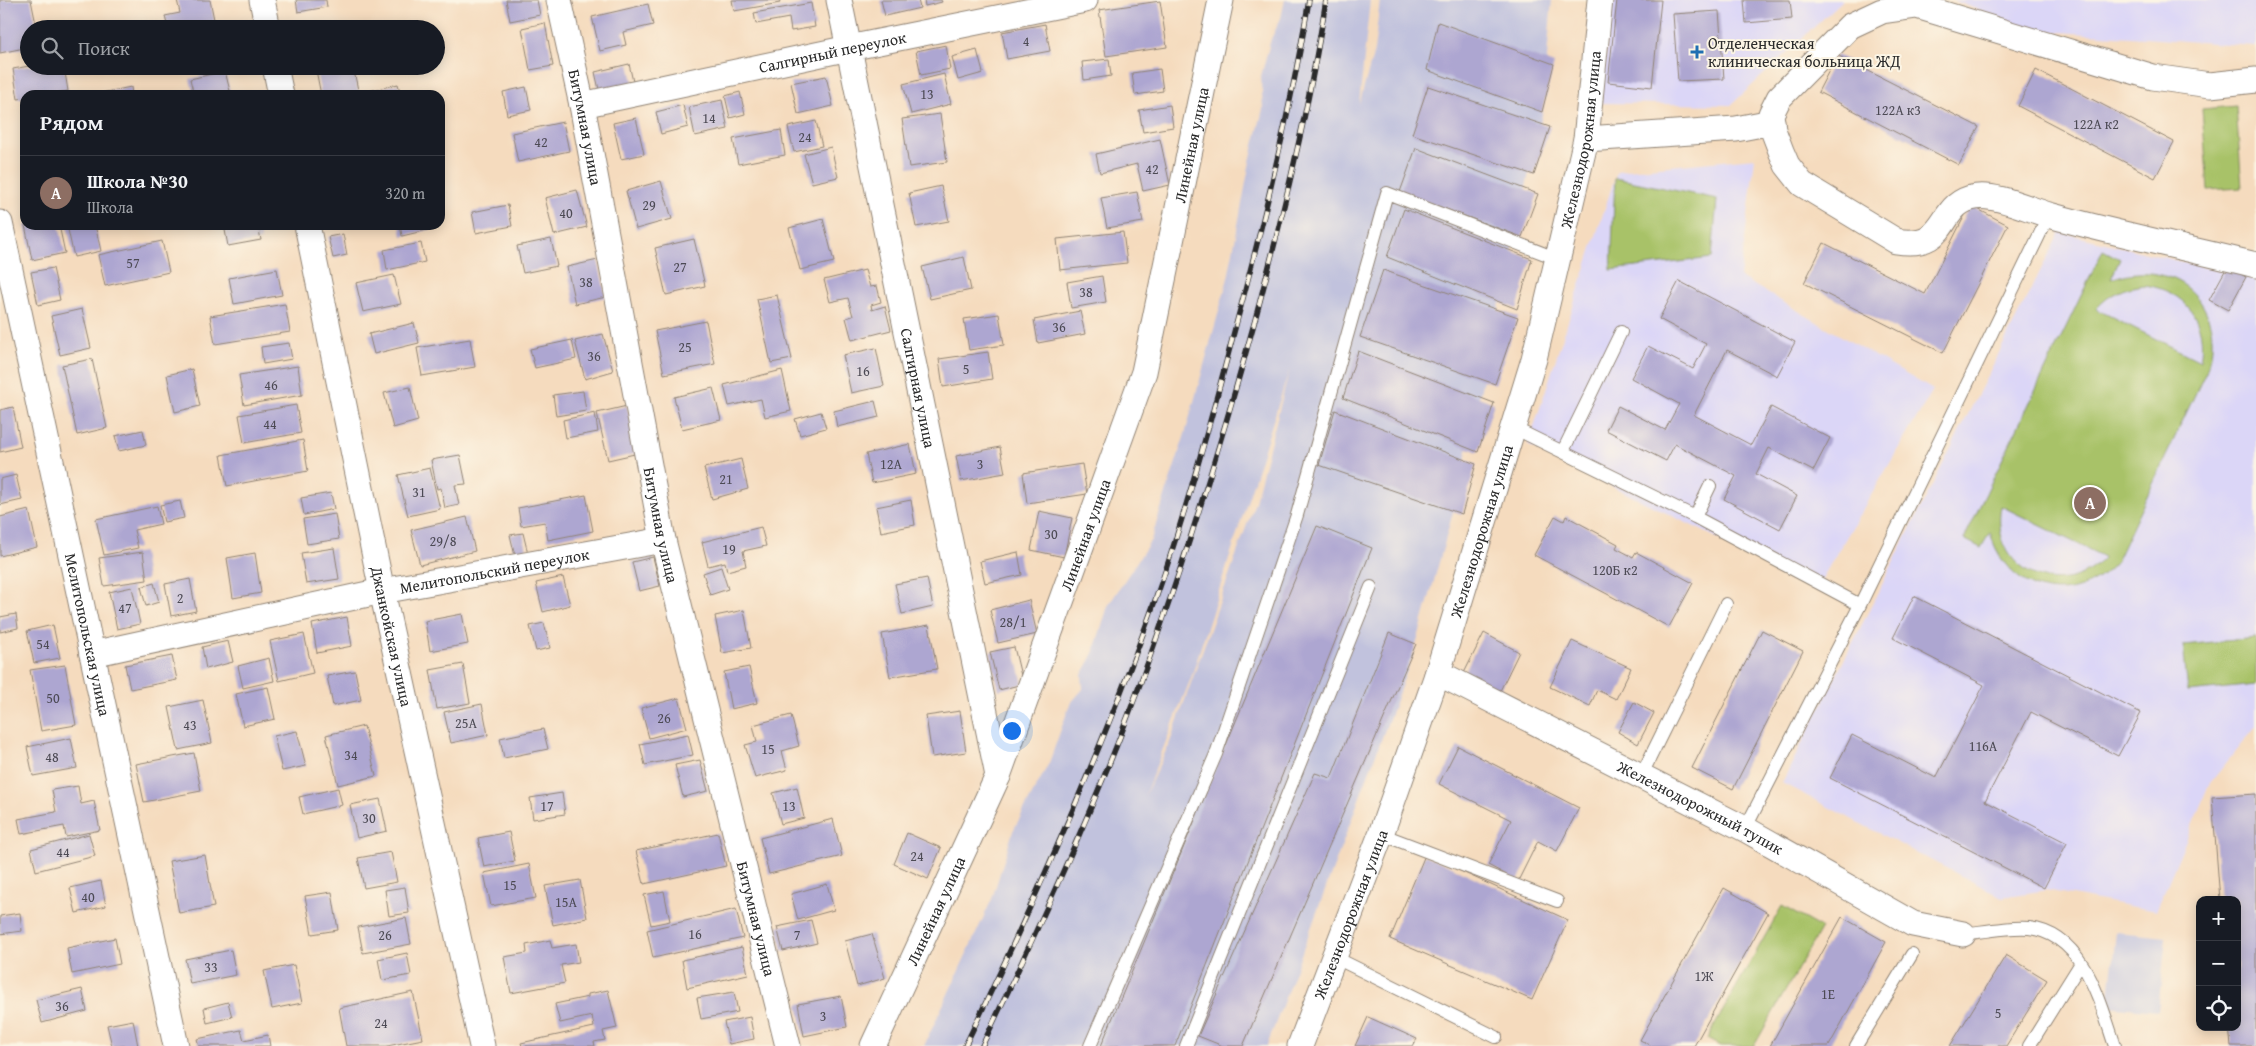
<!DOCTYPE html>
<html lang="ru">
<meta charset="utf-8">
<style>
:root{--surface:#171b24;--page:#242831;--text:#f1f3f6;--muted:#9ea1a6;--line:#363941;--accent:#1f6fb2}
body{margin:0;font-family:"Gentium Book Plus",serif;background:var(--page);color:var(--text)}
.controls{position:absolute;right:15px;bottom:15px;display:grid;overflow:hidden;border-radius:10px;box-shadow:0 2px 12px #0003}
.controls button{width:45px;height:45px;display:grid;place-items:center;padding:0;border:0;border-bottom:1px solid var(--line);background:var(--surface);color:var(--text);font:25px sans-serif}
.you{position:absolute;left:1011px;top:730px;width:18px;height:18px;margin:-12px;border:4px solid #fff;border-radius:50%;background:#1a73e8;box-shadow:0 0 0 8px #1a73e833}
.badge{display:grid;place-items:center;width:32px;height:32px;border-radius:50%;background:var(--accent);color:#fff;font-size:16px;font-weight:700}
.pin{position:absolute;translate:-50% -50%;border:2px solid #fff;box-shadow:0 1px 5px #0006}
.list{margin:0;padding:0;list-style:none}
h2{display:flex;justify-content:space-between;align-items:center;height:65px;margin:0;padding:0 20px;font-size:21px}
h2 small{font-size:16px;font-weight:400;color:var(--muted)}
.list li{display:grid;grid-template-columns:32px 1fr auto;gap:15px;align-items:center;box-sizing:border-box;height:75px;padding:0 20px;border-top:1px solid var(--line)}
.list b{display:block;font-size:19px;white-space:nowrap}
.list p{margin:0;font-size:16px;white-space:nowrap;color:var(--muted)}
.list em{font-size:16px;font-style:normal;color:var(--muted)}
.icon{flex:none;width:28px;height:28px;fill:none;stroke:currentColor;stroke-width:2;stroke-linecap:round;stroke-linejoin:round}
.map{position:relative;flex:none;width:2256px;height:1046px;overflow:hidden}
.search{position:absolute;background:var(--surface);box-shadow:0 2px 12px #0003;left:20px;top:20px;width:425px;height:55px;display:flex;align-items:center;gap:12px;box-sizing:border-box;padding:0 18px;border-radius:28px;color:var(--muted);font-size:19px}
.panel{position:absolute;background:var(--surface);box-shadow:0 2px 12px #0003;left:20px;top:90px;width:425px;height:140px;border-radius:15px}
.map>svg:first-child{display:block}
</style>
<div class="map">
<svg width="2256" height="1046" viewBox="0 0 2256 1046">
<rect width="100%" height="100%" fill="#fcf5e5"/>
<filter id="ink" filterUnits="userSpaceOnUse"><feTurbulence type="fractalNoise" baseFrequency=".02" numOctaves="2"/><feDisplacementMap in="SourceGraphic" scale="10" xChannelSelector="R" yChannelSelector="G"/><feConvolveMatrix kernelMatrix="1 2 1 2 8 2 1 2 1" color-interpolation-filters="sRGB"/></filter>
<filter id="wash" filterUnits="userSpaceOnUse"><feTurbulence type="fractalNoise" baseFrequency=".0096" numOctaves="4" result="noise"/><feDisplacementMap in="SourceGraphic" scale="20" xChannelSelector="R" yChannelSelector="G"/><feGaussianBlur stdDeviation="1.12" result="paint"/><feColorMatrix in="noise" values="0 0 0 0 0 0 0 0 0 0 0 0 0 0 0 0 0 1.4 0 .05"/><feComposite in="paint" operator="in"/></filter>
<g filter="url(#wash)">
<rect width="100%" height="100%" fill="#f5dbbe"/>
<!-- built -->
<path fill="#dbd6f7" d="M1611 0H1843L1731 105 1601 103Z
M1952 0H2256V46L2032 30Z
M1755 158 1740 277 1933 390 1817 587 1528 445 1617 171Z
M2060 232 2256 280V726L2210 783 2156 911 2046 890 2002 897 1782 783Z"/>
<!-- industrial -->
<path fill="#c1c2dd" fill-rule="evenodd" d="M1285 0H1370L1359 105 1374 51 1380 0H1552L1542 115 1455 505 1415 649 1267 1046H924L992 899 1013 831 1049 763 1070 704 1083 689 1082 675 1092 657 1108 606 1151 540 1185 434 1228 278 1250 161 1263 109 1261 76 1271 39 1281 18ZM1290 368 1255 502 1170 742 1144 797 1191 678Z
M2116 932 2166 937 2158 1011 2108 1006Z"/>
<!-- green -->
<path fill="#a8c268" stroke="#6a764a" fill-rule="evenodd" d="M2236 106 2242 188 2208 190 2202 109Z
M1615 178 1717 199 1712 258 1611 270Z
M2103 250 2120 259 2111 279C2171 256 2226 300 2209 365L2116 562C2073 612 2006 594 1990 532L1981 548 1964 539ZM2145 285C2185 291 2208 320 2200 361L2096 309C2109 294 2124 287 2145 285ZM2001 506 2104 557V558C2060 605 1989 570 2001 506Z
M2256 638V685L2188 692 2183 645Z
M1782 906 1821 928 1754 1046H1720L1707 1039Z"/>
<g id="blocks">
<!-- building -->
<path fill="#ada6d1" d="M0 0H31L37 29H29V47L0 53Z
M177 0H210L216 29H168L165 16 180 13Z
M296 0H326L327 7 298 12Z
M506 0H537L540 15 510 21Z
M732 0H779L780 3 734 11Z
M881 0H918L920 8 885 16Z
M924 0H941L942 2 925 6Z
M1617 0H1661L1652 87 1608 82Z
M1744 0H1790L1792 19 1746 23Z
M1160 1 1167 47 1106 56 1099 10Z
M811 3 815 27 791 31 789 18 756 24 754 13Z
M648 4 653 25 623 32 626 45 600 51 592 17Z
M1719 11 1724 79 1678 81 1673 14Z
M1438 22 1554 64 1542 112 1427 70Z
M545 23 553 66 530 70 522 28Z
M1045 24 1050 51 1007 59 1002 32Z
M946 45 950 69 921 75 916 51Z
M977 50 983 73 958 80 952 57Z
M1837 55 1979 127 1959 165 1818 92Z
M1109 59 1111 76 1084 80 1082 62Z
M629 64 634 86 600 94 595 72Z
M29 66H64L68 91 42 95H25V98L18 99 13 69Z
M333 66H353L359 95H321L316 70Z
M1160 69 1163 91 1135 95 1132 73Z
M2036 70 2174 142 2155 178 2018 106Z
M225 71 231 95H194L190 79Z
M944 74 951 104 911 114 903 84Z
M826 76 833 106 798 114 791 83Z
M398 84 401 95H366L365 92Z
M1428 86 1550 127 1534 175 1412 134Z
M131 87 132 95H96V94Z
M526 87 531 110 507 115 503 92Z
M740 92 745 114 730 118 725 96Z
M722 100 728 129 695 136 689 107Z
M683 105 688 127 661 134 656 112Z
M1170 105 1173 127 1143 132 1139 110Z
M940 114 947 162 909 167 902 119Z
M636 118 644 154 621 159 613 123Z
M816 121 822 146 794 152 788 127Z
M563 122 569 151 518 162 512 133Z
M781 130 785 155 738 164 733 139Z
M1160 139 1170 185 1143 191 1137 164 1100 173 1096 154Z
M831 147 838 177 812 183 804 154Z
M1416 148 1538 194 1522 237 1400 192Z
M661 181 672 219 636 229 626 191Z
M941 186 949 221 916 227 909 193Z
M577 190 587 227 554 235 545 198Z
M1137 192 1143 222 1107 228 1101 198Z
M508 205 512 226 476 233 472 212Z
M1970 205 2008 225 1943 353 1804 283 1824 243 1925 294Z
M1404 209 1532 259 1517 309 1387 257Z
M823 219 834 262 800 270 789 228Z
M25 225H59L65 253 32 260Z
M67 225H95L101 251 74 257Z
M224 225H258L261 240 228 246Z
M400 225H439L440 227 402 236Z
M1123 232 1127 263 1060 270 1057 239Z
M343 234 347 255 333 258 328 237Z
M551 239 557 266 523 273 517 246Z
M694 239 705 286 666 295 655 248Z
M162 241 169 272 105 286 98 255Z
M421 243 425 262 387 270 384 250Z
M964 257 971 290 930 299 922 267Z
M598 260 606 297 575 304 567 267Z
M2227 267 2246 277 2228 310 2209 300Z
M53 268 60 300 38 305 31 272Z
M277 269 282 295 234 304 229 278Z
M865 270 870 287 877 286 881 302 871 305 872 310 885 306 891 330 852 340 846 318 853 316 848 298 830 302 824 280Z
M1383 270 1518 317 1495 384 1360 337Z
M394 275 401 304 363 312 356 283Z
M1102 276 1106 302 1071 308 1067 282Z
M1679 281 1795 342 1777 376 1727 350 1694 415 1751 445 1771 407 1830 438 1813 471 1769 448 1756 474 1797 496 1780 529 1724 499 1736 476 1675 444 1666 461 1606 430 1618 406 1665 430 1679 404 1631 378 1648 346 1693 369 1706 344 1659 319Z
M777 295 792 359 771 363 757 299Z
M285 304 290 332 215 344 210 316Z
M82 309 91 348 60 355 51 316Z
M1080 311 1085 334 1038 343 1034 320Z
M999 314 1004 345 969 350 964 319Z
M706 321 715 364 664 374 655 331Z
M414 323 419 343 374 354 369 334Z
M603 334 613 371 585 379 575 341Z
M470 339 475 367 422 376 417 348Z
M572 340 576 359 535 368 530 349Z
M289 343 292 359 263 364 261 347Z
M876 348 884 386 851 393 843 355Z
M1358 351 1494 403 1478 452 1343 398Z
M988 352 992 379 943 387 939 359Z
M92 359 107 428 77 435 62 365Z
M298 366 302 395 244 405 239 375Z
M192 369 200 406 175 412 167 375Z
M782 370 791 411 765 417 761 399 729 406 724 385Z
M410 387 418 421 393 428 384 393Z
M713 388 721 420 682 429 674 397Z
M583 391 586 411 556 416 553 395Z
M875 401 879 417 837 427 834 411Z
M296 405 301 433 244 443 239 415Z
M627 406 639 453 608 460 597 413Z
M13 407 21 447 0 452V410Z
M1335 410 1476 464 1462 514 1319 465Z
M821 412 826 428 800 435 795 419Z
M595 413 598 432 566 438 563 420Z
M143 430 146 445 119 451 115 436Z
M303 440 308 471 227 486 221 455Z
M910 444 916 474 872 483 866 454Z
M1000 447 1005 473 961 481 956 456Z
M460 455 466 484 455 485 459 505 445 508 441 488 437 489 431 460Z
M741 459 748 489 712 499 704 468Z
M1082 464 1087 494 1027 503 1023 473Z
M430 468 440 509 408 516 398 475Z
M16 475 22 500 0 505V479Z
M331 493 334 509 304 515 301 498Z
M586 495 593 531 548 540 545 522 521 526 518 508Z
M911 500 915 525 881 532 876 507Z
M180 501 184 518 164 522 160 505Z
M157 506 161 524 134 530 138 548 104 555 96 519Z
M29 510 37 547 0 556V517Z
M1039 511 1072 518 1064 557 1031 550Z
M335 514 339 539 307 544 303 519Z
M1555 516 1564 521 1566 516 1618 544 1616 548 1633 557 1636 552 1693 583 1669 627 1534 555Z
M467 517 475 551 420 565 411 530Z
M1317 526 1372 548 1175 1046H1101Z
M761 527 766 546 743 551 746 566 727 571 725 562 708 566 702 542Z
M523 533 529 558 516 560 510 535Z
M334 548 339 579 306 584 301 553Z
M143 552 147 580 104 586 99 558Z
M1018 552 1022 575 985 583 980 561Z
M255 553 261 593 233 598 227 558Z
M653 557 660 586 639 591 632 562Z
M721 567 728 589 710 595 703 573Z
M563 577 570 605 543 612 536 583Z
M927 578 933 607 902 614 895 584Z
M190 579 196 611 171 616 165 584Z
M154 583 159 602 146 606 141 587Z
M132 587 140 624 117 629 109 592Z
M1914 596 2141 713 2118 756 2031 712 1985 801 2067 843 2044 888 1830 778 1852 735 1936 778 1984 685 1893 638Z
M1029 600 1037 634 998 643 990 610Z
M744 610 751 648 722 653 715 616Z
M16 614 18 628 0 632V617Z
M462 614 468 644 430 651 425 621Z
M347 617 352 646 317 653 312 624Z
M544 623 550 648 536 651 530 626Z
M53 625 60 658 34 663 27 631Z
M929 625 937 669 890 677 882 634Z
M1762 630 1803 651 1733 789 1692 768Z
M1389 633 1416 644 1243 1046H1223L1198 1036 1315 773 1331 778Z
M1484 633 1519 652 1499 693 1463 675Z
M304 634 313 673 279 681 270 641Z
M228 641 233 662 206 669 202 647Z
M1572 641 1631 668 1616 699 1597 690 1590 706 1550 687Z
M1014 647 1023 684 999 690 990 652Z
M172 656 177 680 130 689 125 665Z
M269 658 274 681 243 688 238 666Z
M463 664 470 703 437 709 430 670Z
M65 665 76 725 41 731 30 670Z
M749 667 757 703 731 709 724 672Z
M355 671 361 700 333 706 327 676Z
M268 687 275 719 243 726 236 694Z
M679 698 687 728 649 738 641 708Z
M203 700 212 743 178 750 169 707Z
M1634 702 1654 713 1638 744 1618 732Z
M482 704 488 735 451 743 444 712Z
M960 711 966 752 932 757 926 716Z
M791 715 799 746 782 751 787 770 755 778 745 745 757 742 753 725Z
M364 726 376 776 338 785 326 735Z
M543 729 548 749 504 758 500 738Z
M297 731 306 766 282 771 274 736Z
M688 734 693 755 645 765 640 744Z
M71 738 77 768 33 776 27 747Z
M1458 746 1579 808 1557 851 1538 841 1518 881 1488 865 1511 820 1439 784Z
M194 753 201 791 144 802 136 764Z
M700 760 708 791 683 797 675 765Z
M78 786 81 804 94 801 100 830 66 837 64 826 21 834 18 819 56 812 52 790Z
M797 787 804 818 781 824 773 793Z
M338 788 342 805 303 814 299 797Z
M562 793 565 814 533 819 530 798Z
M2256 794V1046H2231L2229 1027H2237V900H2220L2212 797Z
M380 799 387 831 357 838 350 805Z
M833 819 842 856 769 874 760 838Z
M509 832 515 861 484 867 478 838Z
M718 833 726 866 644 884 636 851Z
M907 833 941 848 928 879 894 864Z
M89 834 95 856 36 871 31 849Z
M391 852 397 882 364 888 358 858Z
M205 855 214 907 179 913 169 861Z
M1425 855 1568 920 1532 1000 1390 939Z
M529 864 536 898 491 906 484 873Z
M580 880 587 918 553 925 545 886Z
M101 881 106 906 76 913 70 888Z
M827 884 834 910 798 920 791 894Z
M405 887 409 913 389 916 385 890Z
M1724 888 1768 913 1694 1046H1652L1640 1040Z
M664 891 670 921 651 925 644 895Z
M332 892 338 930 312 934 305 896Z
M736 909 743 938 653 958 647 930Z
M20 913 22 931 0 934V916Z
M1842 917 1886 942 1829 1046H1770Z
M406 918 411 944 363 953 358 927Z
M811 920 817 943 783 951 777 927Z
M872 934 885 978 857 986 845 941Z
M115 938 120 964 72 974 67 948Z
M550 940 552 948 576 944 579 962 561 965 565 983 511 993 504 957 527 953 526 945Z
M742 947 748 974 687 988 682 960Z
M231 950 236 975 190 984 185 959Z
M407 953 411 975 382 980 378 959Z
M2006 955 2047 980 2006 1046H1950Z
M294 965 302 1003 272 1009 264 971Z
M82 989 87 1011 42 1023 36 1000Z
M608 990 617 1028 603 1031 605 1040 594 1042 595 1046H522L521 1043 594 1027 592 1016 560 1023 555 1004 588 997V994Z
M413 992 423 1039 387 1046H346L339 1008Z
M734 992 738 1012 701 1019 697 998Z
M841 996 847 1027 804 1036 798 1004Z
M228 1002 232 1017 207 1023 204 1008Z
M750 1017 754 1039 729 1044 724 1022Z
M1368 1017 1417 1039 1413 1046H1355Z
M133 1020 138 1046H112L107 1025Z
M241 1030 244 1040 268 1035 270 1046H199L197 1039Z"/>
</g>
</g>
<g filter="url(#ink)">
<use href="#blocks" fill-opacity="0" stroke="#908374" stroke-width="1"/>
<g fill="none" stroke-linecap="round" stroke-linejoin="round">
<!-- lane casing -->
<g stroke="#908374" stroke-width="14">
<path id="lane" d="M1514 428 1695 517
M1563 451 1621 332
M1710 486 1695 517 1860 605
M1641 776 1726 604
M1745 829 1860 605 2049 215
M1381 834 1557 901
M1963 934C1981 932 2012 926 2029 928 2084 934 2100 1002 2115 1046
M1334 957 1496 1037
M1090 1046 1216 754 1297 515 1387 193 1558 259
M1186 1046 1371 587
M1856 1046 1912 954
M2029 1046 2081 963"/>
</g>
<!-- street casing -->
<g stroke="#908374" stroke-width="27">
<g id="street">
<path d="M262 0 268 29"/>
<path id="s1" d="M559 0 582 105 663 540 788 1046"/>
<path id="s2" d="M839 0 998 776"/>
<path d="M275 66 281 95"/>
<path d="M2256 80 2210 85 2153 77 1917 6 1882 11 1850 26 1779 98 1771 114 1773 130 1781 151 1787 165 1802 184 1896 241C1953 250 1935 203 1976 197 1997 194 2028 209 2049 215 2117 234 2187 248 2256 265"/>
<path id="s3" d="M582 105 849 48 1085 0"/>
<path d="M1586 139 1736 129 1772 122"/>
<path id="s4" d="M0 223 176 1046"/>
<path id="s5" d="M307 225 382 591 482 1046"/>
<path id="s6" d="M92 654 382 591 663 540"/>
<path id="s7" d="M1437 675 1450 679 1745 829 1913 924 1963 934"/>
<path id="s8" d="M873 1046 998 776 1144 372 1221 0"/>
<path id="s9" d="M1300 1046 1381 834 1437 675 1534 359 1586 139 1600 0"/>
</g>
</g>
<!-- lane -->
<use href="#lane" stroke="#fff" stroke-width="12"/>
<!-- street -->
<use href="#street" stroke="#fff" stroke-width="25"/>
<!-- rail casing -->
<g stroke="#2b2b2b" stroke-width="5.5">
<path id="rail" d="M965 1046C1039 893 1108 737 1164 575 1190 497 1212 416 1233 336 1263 225 1290 113 1309 0
M982 1046C1030 946 1077 845 1118 742 1172 604 1216 462 1255 320 1283 214 1309 108 1326 0"/>
</g>
<!-- rail -->
<use href="#rail" stroke="#fcf5e5" stroke-width="4" stroke-dasharray="11" stroke-linecap="butt"/>
</g>
</g>
<!-- markers -->
<path fill="#1f6fb2" stroke="#fcf5e5" stroke-width="2" d="M1694.5 44.5h5v5h5v5h-5v5h-5v-5h-5v-5h5z"/>
<g text-anchor="middle" stroke-width="4" stroke-linejoin="round" paint-order="stroke">
<!-- number labels -->
<g font-size="14" fill="#4c4a54">
<text x="1026" y="46">4</text>
<text x="927" y="99">13</text>
<text x="1898" y="115">122А к3</text>
<text x="709" y="123">14</text>
<text x="2096" y="129">122А к2</text>
<text x="805" y="142">24</text>
<text x="541" y="147">42</text>
<text x="1152" y="174">42</text>
<text x="649" y="210">29</text>
<text x="566" y="218">40</text>
<text x="133" y="268">57</text>
<text x="680" y="272">27</text>
<text x="586" y="287">38</text>
<text x="1086" y="297">38</text>
<text x="1059" y="332">36</text>
<text x="685" y="352">25</text>
<text x="594" y="361">36</text>
<text x="966" y="374">5</text>
<text x="863" y="376">16</text>
<text x="271" y="390">46</text>
<text x="270" y="429">44</text>
<text x="891" y="469">12А</text>
<text x="980" y="469">3</text>
<text x="726" y="484">21</text>
<text x="419" y="497">31</text>
<text x="1051" y="539">30</text>
<text x="443" y="546">29/8</text>
<text x="729" y="554">19</text>
<text x="1615" y="575">120Б к2</text>
<text x="180" y="603">2</text>
<text x="125" y="613">47</text>
<text x="1013" y="627">28/1</text>
<text x="43" y="649">54</text>
<text x="53" y="703">50</text>
<text x="664" y="723">26</text>
<text x="466" y="728">25А</text>
<text x="190" y="730">43</text>
<text x="1983" y="751">116А</text>
<text x="768" y="754">15</text>
<text x="351" y="760">34</text>
<text x="52" y="762">48</text>
<text x="547" y="811">17</text>
<text x="789" y="811">13</text>
<text x="369" y="823">30</text>
<text x="63" y="857">44</text>
<text x="917" y="861">24</text>
<text x="510" y="890">15</text>
<text x="88" y="902">40</text>
<text x="566" y="907">15А</text>
<text x="695" y="939">16</text>
<text x="385" y="940">26</text>
<text x="797" y="940">7</text>
<text x="211" y="972">33</text>
<text x="1704" y="981">1Ж</text>
<text x="1828" y="999">1Е</text>
<text x="62" y="1011">36</text>
<text x="1998" y="1018">5</text>
<text x="823" y="1021">3</text>
<text x="381" y="1028">24</text>
</g>
<!-- poi labels -->
<g font-size="16" fill="#2b2b2b" stroke="#fcf5e5" text-anchor="start">
<text x="1708" y="49">Отделенческая<tspan x="1708" dy="18">клиническая больница ЖД</tspan></text>
</g>
<!-- street labels -->
<g font-size="16" fill="#2b2b2b" stroke="#fcf5e5">
<text dy="6" stroke="none"><textPath href="#s3" startOffset="256">Салгирный переулок</textPath></text>
<text dy="6" stroke="none"><textPath href="#s1" startOffset="130">Битумная улица</textPath></text>
<text dy="6" stroke="none"><textPath href="#s9" startOffset="951">Железнодорожная улица</textPath></text>
<text dy="6" stroke="none"><textPath href="#s8" startOffset="959">Линейная улица</textPath></text>
<text dy="6" stroke="none"><textPath href="#s2" startOffset="396">Салгирная улица</textPath></text>
<text dy="6" stroke="none"><textPath href="#s1" startOffset="535">Битумная улица</textPath></text>
<text dy="6" stroke="none"><textPath href="#s9" startOffset="546">Железнодорожная улица</textPath></text>
<text dy="6" stroke="none"><textPath href="#s8" startOffset="554">Линейная улица</textPath></text>
<text dy="6" stroke="none"><textPath href="#s6" startOffset="411">Мелитопольский переулок</textPath></text>
<text dy="6" stroke="none"><textPath href="#s4" startOffset="421">Мелитопольская улица</textPath></text>
<text dy="6" stroke="none"><textPath href="#s5" startOffset="420">Джанкойская улица</textPath></text>
<text dy="6" stroke="none"><textPath href="#s7" startOffset="295">Железнодорожный тупик</textPath></text>
<text dy="6" stroke="none"><textPath href="#s8" startOffset="149">Линейная улица</textPath></text>
<text dy="6" stroke="none"><textPath href="#s9" startOffset="141">Железнодорожная улица</textPath></text>
<text dy="6" stroke="none"><textPath href="#s1" startOffset="940">Битумная улица</textPath></text>
</g>
</g>
</svg>
<div class="controls">
<button>+</button>
<button>−</button>
<button><svg class="icon" aria-label="locate" viewBox="0 0 24 24"><circle cx="12" cy="12" r="6"/><path d="M12 2v4M12 18v4M2 12h4M18 12h4"/></svg></button>
</div>
<div class="you"></div>
<div class="pin badge" style="left:2090px;top:503px;background:#8d6e63">A</div>
<div class="search"><svg class="icon" aria-label="search" viewBox="0 0 24 24"><circle cx="10" cy="10" r="6"/><path d="M15 15l6 6"/></svg>Поиск</div>
<section class="panel">
<h2>Рядом<small></small></h2>
<ul class="list">
<li><span class="badge" style="background:#8d6e63">A</span><div><b>Школа №30</b><p>Школа</p></div><em>320 m</em></li>
</ul>
</section>
</div>
